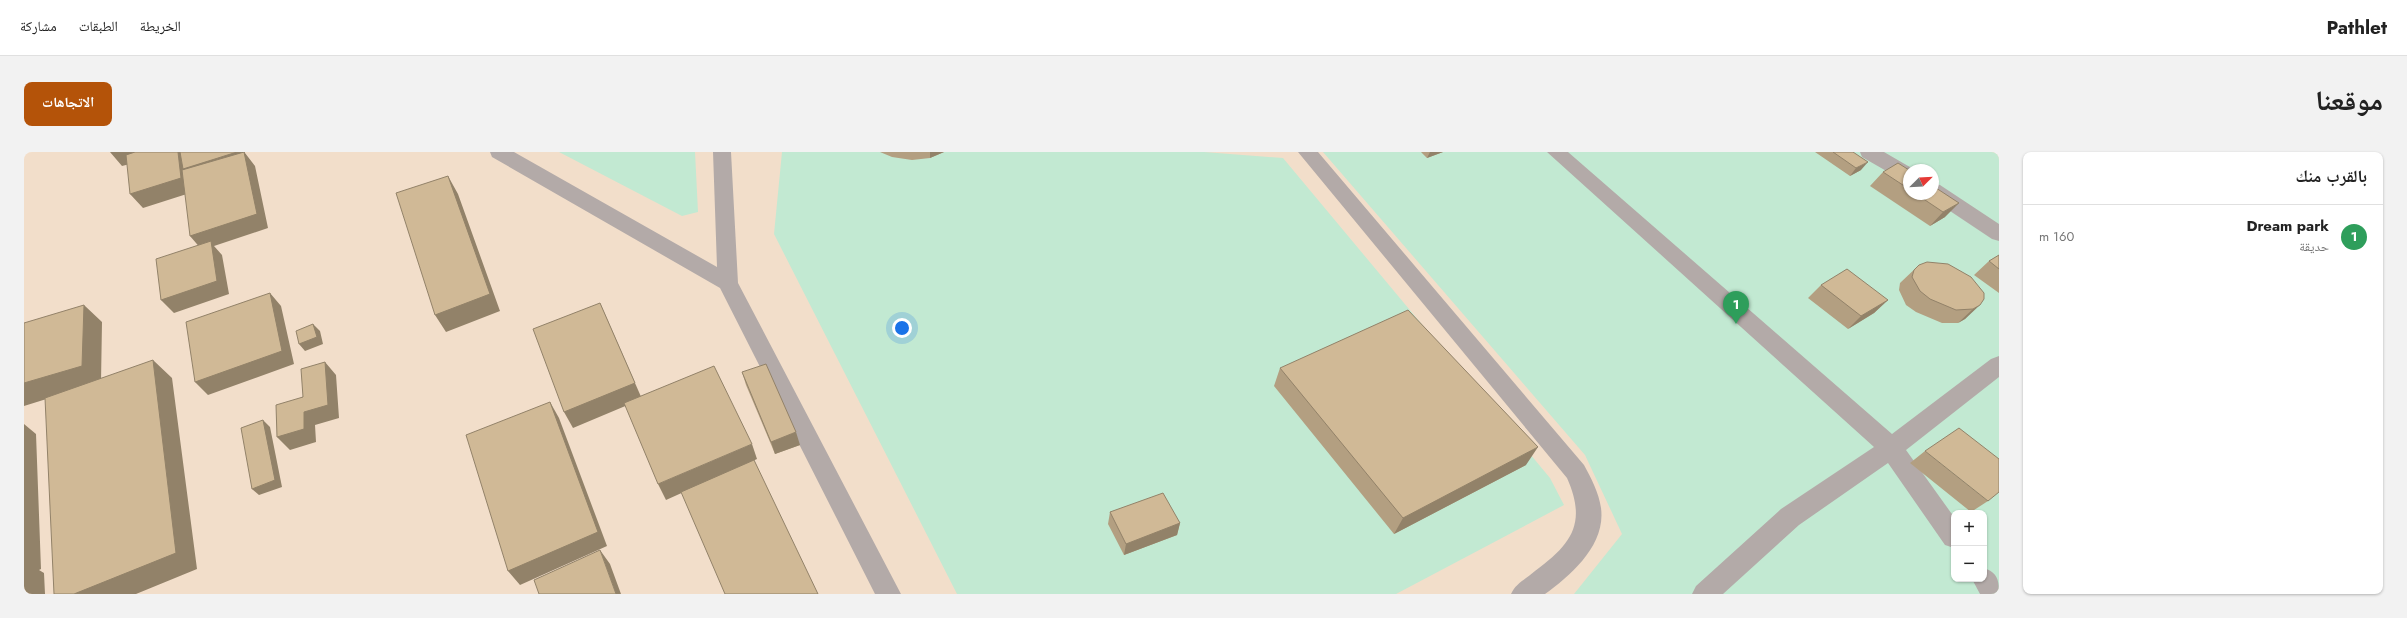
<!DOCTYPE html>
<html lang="ar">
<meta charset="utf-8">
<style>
:root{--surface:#fff;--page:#f2f2f2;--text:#222;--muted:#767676;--line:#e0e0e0;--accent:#b45309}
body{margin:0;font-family:Jost,"Noto Naskh Arabic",sans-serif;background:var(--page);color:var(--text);direction:rtl}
.controls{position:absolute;right:12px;bottom:12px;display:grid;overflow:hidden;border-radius:8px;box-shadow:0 1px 3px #0004}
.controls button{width:36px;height:36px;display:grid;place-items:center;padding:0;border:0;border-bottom:1px solid var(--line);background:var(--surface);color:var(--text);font:20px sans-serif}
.compass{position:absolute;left:1879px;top:12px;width:36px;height:36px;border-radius:50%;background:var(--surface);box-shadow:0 1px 3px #0004;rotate:66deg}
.you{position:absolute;left:878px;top:176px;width:14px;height:14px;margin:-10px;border:3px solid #fff;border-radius:50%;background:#1a73e8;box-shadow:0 0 0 6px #1a73e833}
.badge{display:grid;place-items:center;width:26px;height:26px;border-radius:50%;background:var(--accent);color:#fff;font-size:13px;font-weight:700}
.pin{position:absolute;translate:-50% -33px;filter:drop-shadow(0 1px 2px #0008)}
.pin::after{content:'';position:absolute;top:21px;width:14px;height:12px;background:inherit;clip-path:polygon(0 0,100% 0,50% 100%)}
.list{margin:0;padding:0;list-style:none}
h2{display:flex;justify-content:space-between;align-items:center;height:52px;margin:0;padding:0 16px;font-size:17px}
h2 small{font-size:13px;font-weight:400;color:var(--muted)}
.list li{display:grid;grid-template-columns:26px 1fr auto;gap:12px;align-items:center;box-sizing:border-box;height:64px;padding:0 16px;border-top:1px solid var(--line)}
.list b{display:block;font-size:15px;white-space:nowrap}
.list p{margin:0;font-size:13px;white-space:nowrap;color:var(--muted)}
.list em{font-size:13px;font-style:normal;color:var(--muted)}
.map{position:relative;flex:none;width:1975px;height:442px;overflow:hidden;direction:ltr;border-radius:8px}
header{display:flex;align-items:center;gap:24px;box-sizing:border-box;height:56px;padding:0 20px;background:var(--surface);border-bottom:1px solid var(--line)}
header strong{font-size:19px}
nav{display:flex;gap:22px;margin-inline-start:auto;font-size:14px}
.intro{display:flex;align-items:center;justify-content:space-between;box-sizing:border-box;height:96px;padding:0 24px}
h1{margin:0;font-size:28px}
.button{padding:10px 18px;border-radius:8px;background:var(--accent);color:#fff;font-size:14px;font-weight:700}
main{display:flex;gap:24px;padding:0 24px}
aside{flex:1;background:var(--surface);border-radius:8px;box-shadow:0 1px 3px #0004}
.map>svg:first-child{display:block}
</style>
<header>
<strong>Pathlet</strong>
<nav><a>الخريطة</a><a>الطبقات</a><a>مشاركة</a></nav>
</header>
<div class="intro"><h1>موقعنا</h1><a class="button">الاتجاهات</a></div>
<main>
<aside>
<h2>بالقرب منك<small></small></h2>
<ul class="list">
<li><span class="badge" style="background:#2e9e5b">1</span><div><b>Dream park</b><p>حديقة</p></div><em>160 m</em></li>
</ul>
</aside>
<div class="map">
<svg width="1975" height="442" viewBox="0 0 1975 442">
<rect width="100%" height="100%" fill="#faebdd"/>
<!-- built -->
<path fill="#f2deca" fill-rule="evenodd" d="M0 0H1975V442H0ZM1885 18H1909V42H1885ZM1930 361H1960V427H1930Z"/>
<!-- green -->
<path fill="#c2e9d2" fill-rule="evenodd" d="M535 0H671L674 60 658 64Z
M758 0H1180L1259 6 1526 326 1540 353 1372 442H933L750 82Z
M1299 0H1975V442H1550L1598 382 1561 303ZM1885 18H1909V42H1885ZM1930 361H1960V427H1930Z"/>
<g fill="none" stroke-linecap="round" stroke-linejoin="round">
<!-- minor -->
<path fill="#b3aaa8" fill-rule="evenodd" d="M466 0H490L693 115 689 0H707L714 131 877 442H851L696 136 468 5Z
M1274 0H1294L1560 313C1567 326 1575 341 1577 356 1582 393 1547 423 1521 442H1487C1492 431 1502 427 1511 419 1548 392 1563 371 1543 326Z
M1523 0H1544L1868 282 1967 207 1975 204V225L1882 298 1930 365V396L1921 393 1864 311 1775 373 1699 442H1668L1672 434 1757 357 1850 295Z
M1836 0H1860L1891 18H1885V30L1878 28 1838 5Z
M1909 31 1916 33 1975 72V89L1968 87 1902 43 1909 42Z
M1960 416C1974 421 1975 428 1975 442H1956L1948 427H1960Z"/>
</g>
<!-- wall -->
<path fill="#b39f81" d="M856 0H920L906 6 888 8 868 5Z
M1397 0H1419L1403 6Z
M1791 0H1829L1837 18 1826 24Z
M1885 18V42H1909V34L1921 65 1906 74 1846 34 1859 20Z
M1975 103V141L1950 123 1965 109Z
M1895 113 1960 147 1941 167 1934 171H1918L1892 160 1882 153 1875 138 1876 131Z
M1797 133 1864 148 1850 161 1824 177 1784 146Z
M1256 216 1502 313 1370 382 1250 234Z
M718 220 776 293 751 302 722 233Z
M1901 299 1964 349 1947 360 1886 311Z
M1086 360 1156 371 1153 383 1100 403 1084 372Z"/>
<!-- shaded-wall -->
<path fill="#928269" d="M86 0H152L98 14Z
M154 0H221V1L231 14 244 76 190 94 198 103 205 142 150 161 137 148 178 98 166 84 169 40 119 56 106 42Z
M906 0H920L906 6Z
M1406 0H1419L1403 6Z
M1844 10 1837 18 1826 24 1832 16Z
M424 24 434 42 476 159 422 180 411 163Z
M1935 51 1921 65 1906 74 1919 60Z
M246 141 257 154 270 212 184 243 171 230Z
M1864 148 1850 161 1824 177 1837 164Z
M576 151 618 247 549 276 540 260Z
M60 153 78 170 77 230 0 254V231Z
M1956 153 1941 167 1934 171 1949 157Z
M289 172 296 179 299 192 281 199 275 192Z
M129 208 148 226 173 417 112 442H50Z
M301 210 312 223 315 266 291 273 292 290 266 298 253 285Z
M526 250 535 266 583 394 496 433 484 419Z
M239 268 246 275 258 335 235 343 228 337Z
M0 272 12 282 17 417 15 418 20 421 21 442H0Z
M772 280 776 293 751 302 747 290Z
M728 292 733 307 642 348 634 332Z
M1514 295 1502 313 1370 382 1379 366Z
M1156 371 1153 383 1100 403 1102 392Z
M576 398 586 412 597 442H592Z"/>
<!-- building -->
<path fill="#d0b996" stroke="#928269" d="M111 0H154L157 26 106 42 102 3Z
M156 0H213L159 17Z
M220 0 233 62 166 84 158 18Z
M1809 0H1829L1844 10 1832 16Z
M1874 11 1885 18V37L1859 20Z
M424 24 466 142 411 163 372 41Z
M1909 34 1935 51 1919 60 1892 42H1909Z
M187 89 193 129 137 148 132 107Z
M1975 103V117L1965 109Z
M1903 110 1924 112 1947 125 1960 141V147L1956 153 1949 157 1932 158 1906 147 1896 139 1888 125 1890 118 1895 113Z
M1823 117 1864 148 1837 164 1797 133Z
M246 141 258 199 171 230 162 170Z
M576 151 611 231 540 260 509 177Z
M60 153 58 214 0 231V171Z
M1384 158 1514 295 1379 366 1256 216Z
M289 172 293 185 275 192 272 179Z
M129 208 152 401 50 442H30L21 246Z
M301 210 304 253 280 260V277L253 285 252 253 279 245 277 217Z
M742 212 772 280 747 290 718 220Z
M690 214 728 292 634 332 600 251Z
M526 250 574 380 484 419 442 283Z
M239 268 251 328 228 337 217 276Z
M1935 276 1975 307V340L1964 349 1901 299Z
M730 308 794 442H701L657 340Z
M1139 341 1156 371 1102 392 1086 360Z
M576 398 592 442H515L510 428Z"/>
</svg>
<div class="controls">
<button>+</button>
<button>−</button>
</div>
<svg class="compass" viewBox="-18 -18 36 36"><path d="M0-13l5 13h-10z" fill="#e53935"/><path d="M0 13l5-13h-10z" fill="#767676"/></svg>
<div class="you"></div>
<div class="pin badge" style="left:1712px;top:172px;background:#2e9e5b">1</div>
</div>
</main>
